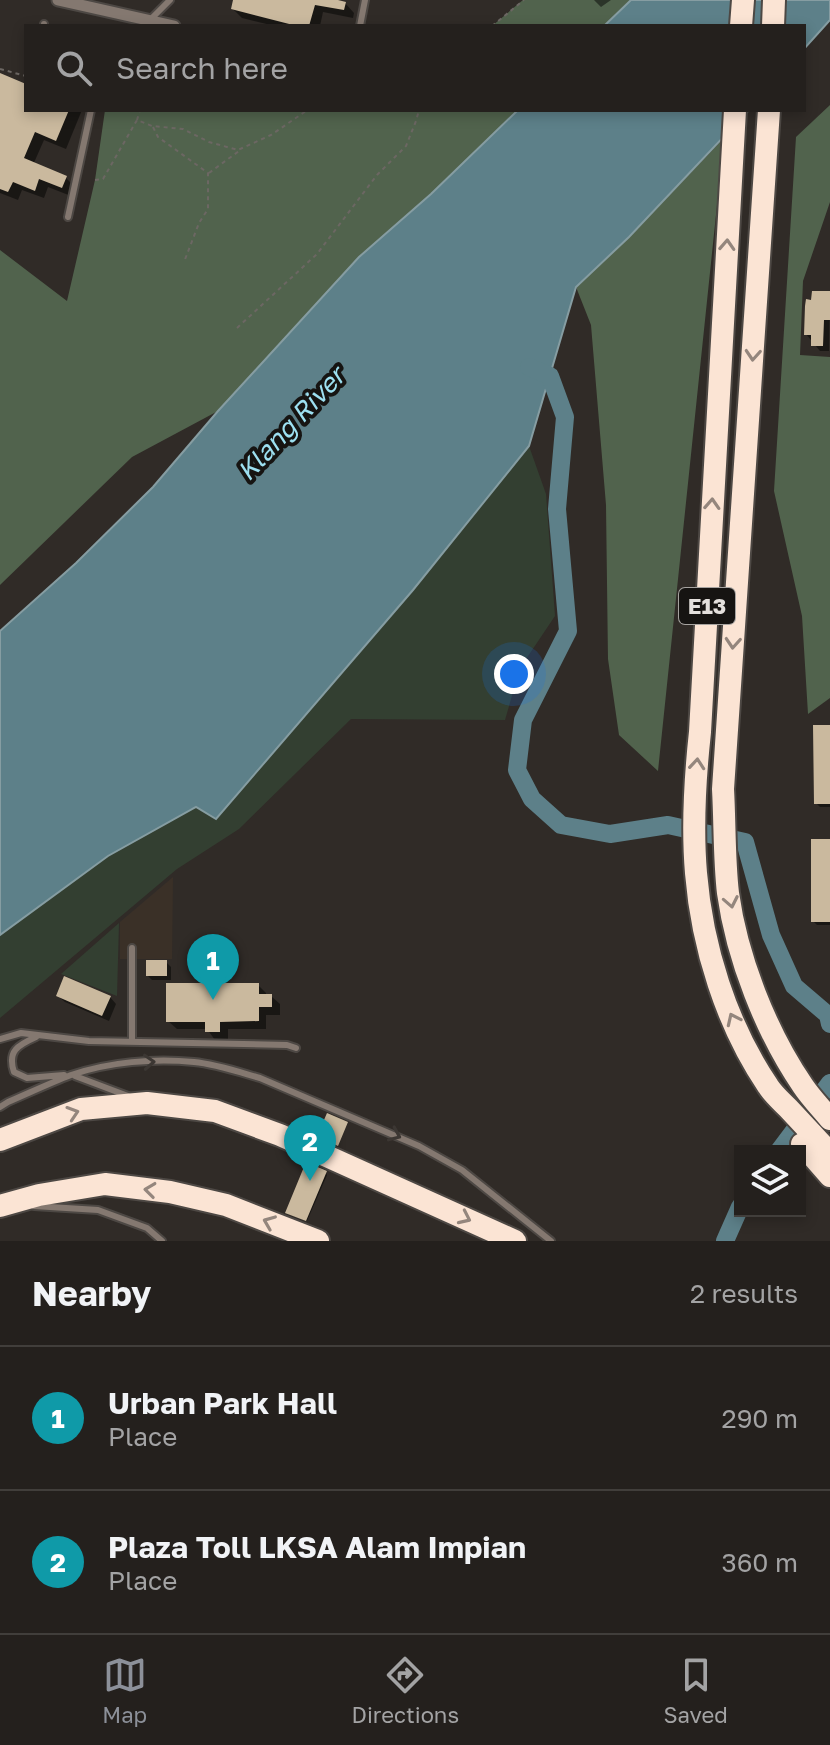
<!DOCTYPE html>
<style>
:root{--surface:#24201d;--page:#302d2a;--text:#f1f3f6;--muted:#a3a3a4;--line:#413e3b;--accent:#8c9099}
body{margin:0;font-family:"Golos Text",sans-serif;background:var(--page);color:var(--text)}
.controls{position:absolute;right:24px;bottom:24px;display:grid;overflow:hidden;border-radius:0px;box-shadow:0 4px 12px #0003}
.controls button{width:72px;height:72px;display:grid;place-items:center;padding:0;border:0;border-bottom:2px solid var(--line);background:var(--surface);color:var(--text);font:40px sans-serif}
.you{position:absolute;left:514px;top:674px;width:28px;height:28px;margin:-20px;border:6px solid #fff;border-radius:50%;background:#1a73e8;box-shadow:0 0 0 12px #1a73e833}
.badge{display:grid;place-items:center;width:52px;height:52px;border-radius:50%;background:var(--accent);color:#fff;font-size:26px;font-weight:700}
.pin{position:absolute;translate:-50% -66px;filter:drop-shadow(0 2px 4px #0008)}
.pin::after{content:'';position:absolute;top:42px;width:28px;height:24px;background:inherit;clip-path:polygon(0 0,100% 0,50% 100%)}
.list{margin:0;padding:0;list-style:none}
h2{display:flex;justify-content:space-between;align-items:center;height:104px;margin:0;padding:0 32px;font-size:34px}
h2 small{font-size:26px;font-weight:400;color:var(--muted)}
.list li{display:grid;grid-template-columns:52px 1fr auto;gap:24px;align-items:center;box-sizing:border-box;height:144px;padding:0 32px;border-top:2px solid var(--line)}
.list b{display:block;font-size:30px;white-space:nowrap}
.list p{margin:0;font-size:26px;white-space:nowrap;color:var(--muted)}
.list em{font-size:26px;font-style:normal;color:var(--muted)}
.icon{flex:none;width:44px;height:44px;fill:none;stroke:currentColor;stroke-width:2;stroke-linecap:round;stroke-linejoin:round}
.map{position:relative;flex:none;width:830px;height:1241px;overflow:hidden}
.search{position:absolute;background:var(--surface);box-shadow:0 4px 12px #0003;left:24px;right:24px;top:24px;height:88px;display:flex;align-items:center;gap:20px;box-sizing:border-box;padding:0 28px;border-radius:0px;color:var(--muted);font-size:30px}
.sheet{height:392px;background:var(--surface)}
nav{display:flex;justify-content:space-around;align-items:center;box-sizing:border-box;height:112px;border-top:2px solid var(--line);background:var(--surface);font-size:22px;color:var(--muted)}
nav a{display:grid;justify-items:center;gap:4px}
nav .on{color:var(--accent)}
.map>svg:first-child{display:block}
</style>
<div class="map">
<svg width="830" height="1241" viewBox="0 0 830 1241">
<rect width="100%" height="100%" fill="#302b27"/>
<!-- built -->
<path fill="#3a3027" d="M173 877 172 959H120V922Z"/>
<!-- green -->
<path fill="#333f31" d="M529 446 546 494 555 616 520 668 505 720 351 719 239 829 177 869 0 1018V935L108 856 196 807 216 819 413 590Z
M119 923 117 996 61 974Z"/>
<!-- forest -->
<path fill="#51634d" d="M523 0H631L604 26H492Z
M830 105V202L803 281 800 355 830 357V698L808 714 802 616 774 491 796 137Z
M105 110H518L431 194 359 257 218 411 132 457 0 585V250L67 301 95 180Z
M724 138 658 771 619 735 608 659 606 505 591 325 576 287 629 237Z"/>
<!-- water -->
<path fill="#5d8089" stroke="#869da2" stroke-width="2" d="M631 0H830V20L804 49V26H604Z
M518 110H749L629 237 576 287 529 446 413 590 216 819 196 807 108 856 0 935V631L76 563 153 487 218 411 359 257 431 194Z"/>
<!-- shadow -->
<path fill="#0007" d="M235 0H327L345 3 354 13 353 18 323 12 320 26H275L242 18 233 9Z
M594 0H611L601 7Z
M0 75 26 86V110H82L66 149 44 140 33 165 66 178 75 187 71 196 48 187 44 198 22 190 18 200 0 193Z
M830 293 829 351H820L806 334 813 302Z
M830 727V807H820L816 803Z
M830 841V925H817L813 921Z
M166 962 171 967V980H152L148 976Z
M258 985 266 993V996H271L280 1004V1015H266V1029H228V1040H215L207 1029H177L168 1021Z
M58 996 110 997 116 1004 109 1021 65 1002Z
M326 1173 327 1175 307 1221 288 1214Z"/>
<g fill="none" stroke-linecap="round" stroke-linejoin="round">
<!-- stream -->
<path stroke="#869da2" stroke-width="3" d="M828 1015H830"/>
<!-- river -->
<path stroke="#5d8089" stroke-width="18" d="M529 367 550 376 565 417 557 509 568 631 523 720 517 770 532 799 561 825 610 834 668 825 745 842 771 935 794 986 828 1015 830 1024
M779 1151 830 1083
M725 1241 740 1207"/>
</g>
<!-- building -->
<path fill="#cab99e" d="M233 0H338L346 2 344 10 315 5 309 26H297L231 9Z
M0 73 26 84V110H69L56 141 35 132 24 158 67 176 62 188 39 179 35 191 13 182 8 192 0 189Z
M812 291H830V320H824L823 346H811V335H804L805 306 806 299 811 300Z
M813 725H830V804H814Z
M811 839H830V922H811Z
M146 960H167V976H146Z
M64 976 111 996 102 1016 56 996Z
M166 983H259V994H272V1007H259V1021L220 1022V1032H205V1022H166Z
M327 1113 348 1122 338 1146 317 1136Z
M306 1162 327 1171 306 1221 285 1213Z"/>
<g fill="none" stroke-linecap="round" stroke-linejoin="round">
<!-- lane casing -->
<g stroke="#4d4844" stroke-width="10">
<path id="lane" d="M150 20 170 0
M44 26V24
M360 26 365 0
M68 217 91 110
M36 1037C18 1045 7 1051 14 1072L27 1078 64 1075
M0 1039 21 1033 89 1041 287 1045 296 1048
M132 1042V948
M75 1076 128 1096
M0 1107 8 1102C29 1093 50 1083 71 1075 109 1062 154 1058 194 1062 216 1064 239 1072 260 1078L419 1146 462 1170 551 1241
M34 1206 98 1210 147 1228 162 1241"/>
</g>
<!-- street casing -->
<g stroke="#4d4844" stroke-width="15">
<path id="street" d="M58 0 174 26"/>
</g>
<!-- highway casing -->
<g stroke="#4d4844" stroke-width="26">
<path id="highway" d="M741 26 743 0
M773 26 774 0
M735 110 700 732C695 778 692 826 696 873 702 946 726 1024 768 1086 773 1094 781 1101 788 1108 802 1123 816 1138 830 1153
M769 110 723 789C725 824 724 859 728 893 737 958 766 1032 803 1086 811 1098 821 1108 830 1119
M0 1140 81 1109 147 1103 215 1111 280 1135 515 1241
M802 1144 830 1176
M0 1206 39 1195 105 1184 170 1192 226 1205 318 1241"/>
</g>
<!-- path -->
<path stroke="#6c6763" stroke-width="2" stroke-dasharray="4 4" stroke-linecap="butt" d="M492 26 524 0
M0 69 26 76
M137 120 140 110
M153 127 158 137 208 173V209L199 223 184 262
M209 173 239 151
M95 180 103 179 137 120 152 126 183 129 209 142 238 150 271 135 306 111 342 110
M237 328 317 254 377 175 406 146 416 121 419 110"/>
<!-- lane -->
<use href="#lane" stroke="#847870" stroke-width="6"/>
<!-- street -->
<use href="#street" stroke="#847870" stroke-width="11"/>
<!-- highway -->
<use href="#highway" stroke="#fbe4d4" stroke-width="22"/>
</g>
<!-- one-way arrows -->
<defs><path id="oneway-chevron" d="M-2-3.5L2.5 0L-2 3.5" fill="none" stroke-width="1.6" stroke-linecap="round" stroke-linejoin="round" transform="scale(2)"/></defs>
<g stroke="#94867d">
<use href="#oneway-chevron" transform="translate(727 245) rotate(-87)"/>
<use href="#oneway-chevron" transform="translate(753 355) rotate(94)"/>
<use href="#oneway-chevron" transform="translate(712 504) rotate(-87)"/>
<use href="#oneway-chevron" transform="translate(733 643) rotate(94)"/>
<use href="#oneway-chevron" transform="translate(697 764) rotate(-85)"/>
<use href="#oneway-chevron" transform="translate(731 902) rotate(79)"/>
<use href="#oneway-chevron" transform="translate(733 1019) rotate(-115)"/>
<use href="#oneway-chevron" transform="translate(73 1113) rotate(-18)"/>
<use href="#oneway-chevron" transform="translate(150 1190) rotate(-173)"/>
<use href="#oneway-chevron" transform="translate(465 1218) rotate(25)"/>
<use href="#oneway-chevron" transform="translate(269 1222) rotate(-158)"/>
</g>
<g stroke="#3c3733">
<use href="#oneway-chevron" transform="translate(149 1062) rotate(-3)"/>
<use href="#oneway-chevron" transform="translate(395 1135) rotate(24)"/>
</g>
<g text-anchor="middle" stroke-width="8" stroke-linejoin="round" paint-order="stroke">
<!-- shield labels -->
<rect fill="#161412" stroke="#a6a3a0" stroke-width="2" x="679" y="588" width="56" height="36" rx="6"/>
<g font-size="22" font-weight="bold" fill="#e4e0dd">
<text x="707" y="614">E13</text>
</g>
<!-- water labels -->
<g font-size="26" font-style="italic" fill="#9de0f1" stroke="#161412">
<text transform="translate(291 424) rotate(-47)" y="9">Klang River</text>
</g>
</g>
</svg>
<div class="controls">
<button><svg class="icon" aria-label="layers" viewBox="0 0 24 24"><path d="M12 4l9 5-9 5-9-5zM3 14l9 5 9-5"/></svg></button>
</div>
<div class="you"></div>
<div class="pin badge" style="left:213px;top:1000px;background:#0f9aa8">1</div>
<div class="pin badge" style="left:310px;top:1181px;background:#0f9aa8">2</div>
<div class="search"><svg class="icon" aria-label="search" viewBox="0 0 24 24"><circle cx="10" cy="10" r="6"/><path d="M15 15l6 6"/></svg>Search here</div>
</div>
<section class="sheet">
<h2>Nearby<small>2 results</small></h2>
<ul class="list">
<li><span class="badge" style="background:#0f9aa8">1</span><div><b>Urban Park Hall</b><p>Place</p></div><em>290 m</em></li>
<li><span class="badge" style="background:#0f9aa8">2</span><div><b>Plaza Toll LKSA Alam Impian</b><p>Place</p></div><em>360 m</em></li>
</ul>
</section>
<nav>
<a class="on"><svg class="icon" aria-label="map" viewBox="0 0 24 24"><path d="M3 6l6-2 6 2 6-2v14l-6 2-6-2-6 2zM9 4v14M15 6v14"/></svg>Map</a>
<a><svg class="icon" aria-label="directions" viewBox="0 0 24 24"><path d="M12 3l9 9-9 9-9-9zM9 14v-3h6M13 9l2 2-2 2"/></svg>Directions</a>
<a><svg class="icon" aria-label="saved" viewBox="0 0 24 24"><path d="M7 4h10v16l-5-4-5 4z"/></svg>Saved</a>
</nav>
